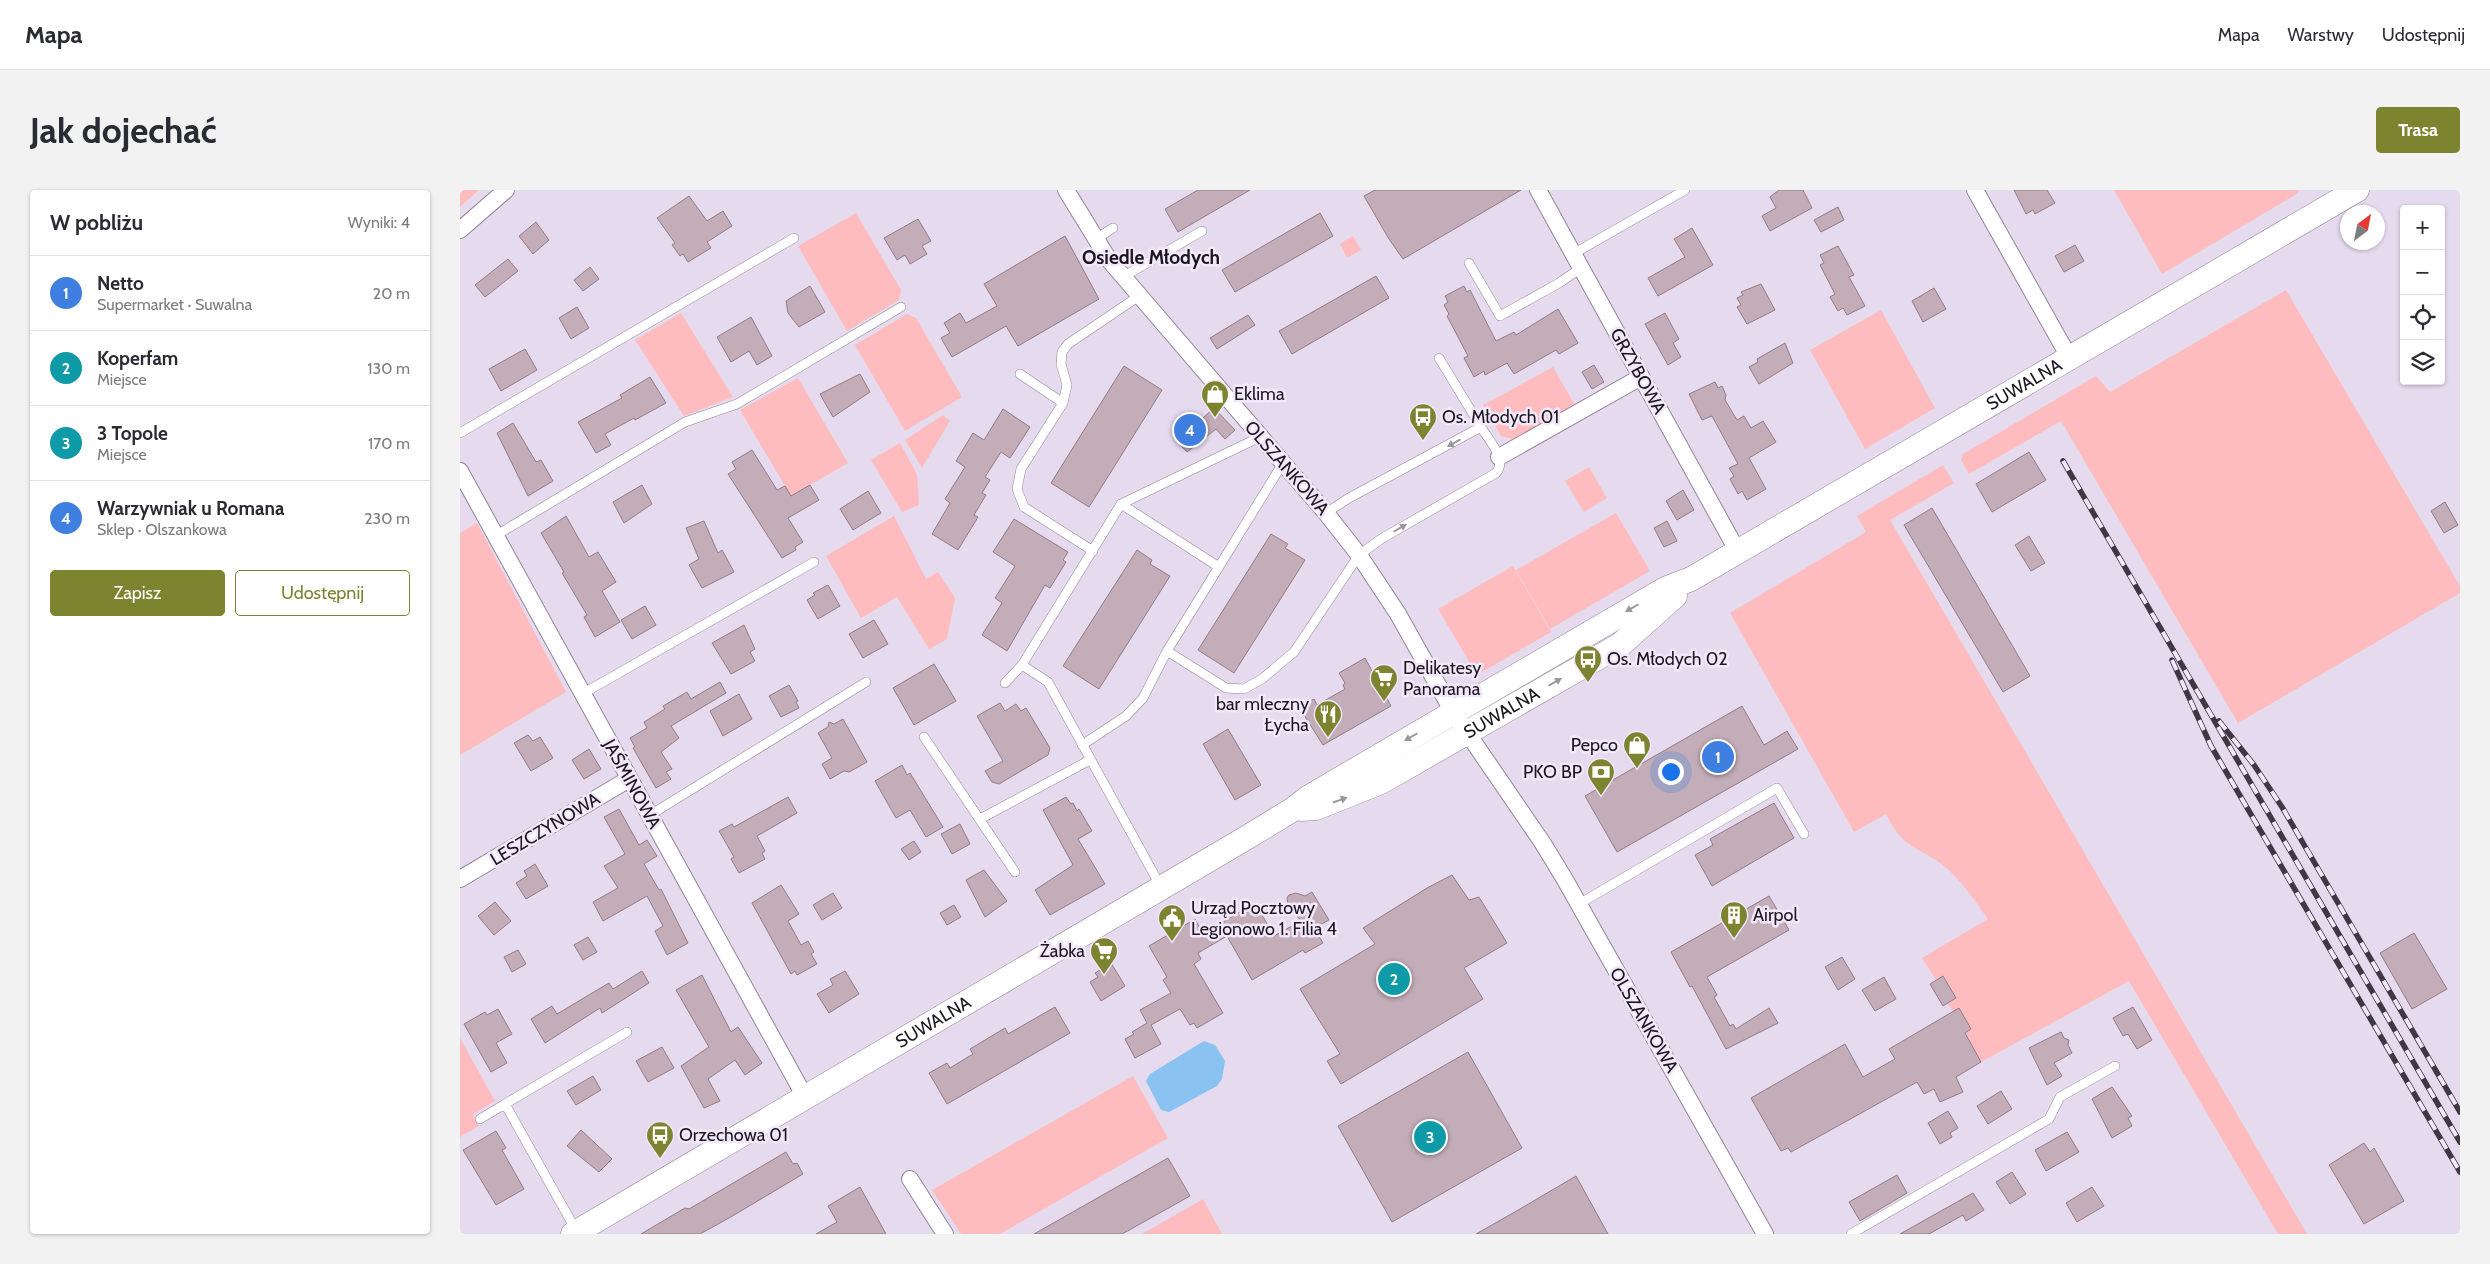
<!DOCTYPE html>
<html lang="pl">
<meta charset="utf-8">
<style>
:root{--surface:#fff;--page:#f2f2f3;--text:#2b2b33;--muted:#7c7c81;--line:#e1e1e2;--accent:#7c842f}
body{margin:0;font-family:Cabin,sans-serif;background:var(--page);color:var(--text)}
.controls{position:absolute;right:15px;top:15px;display:grid;overflow:hidden;border-radius:5px;box-shadow:0 1px 4px #0004}
.controls button{width:45px;height:45px;display:grid;place-items:center;padding:0;border:0;border-bottom:1px solid var(--line);background:var(--surface);color:var(--text);font:25px sans-serif}
.compass{position:absolute;left:1880px;top:15px;width:45px;height:45px;border-radius:50%;background:var(--surface);box-shadow:0 1px 4px #0004;rotate:32deg}
.you{position:absolute;left:1210px;top:581px;width:18px;height:18px;margin:-12px;border:4px solid #fff;border-radius:50%;background:#1a73e8;box-shadow:0 0 0 8px #1a73e833}
.badge{display:grid;place-items:center;width:32px;height:32px;border-radius:50%;background:var(--accent);color:#fff;font-size:16px;font-weight:700}
.pin{position:absolute;translate:-50% -50%;border:2px solid #fff;box-shadow:0 1px 5px #0006}
.list{margin:0;padding:0;list-style:none}
h2{display:flex;justify-content:space-between;align-items:center;height:65px;margin:0;padding:0 20px;font-size:21px}
h2 small{font-size:16px;font-weight:400;color:var(--muted)}
.list li{display:grid;grid-template-columns:32px 1fr auto;gap:15px;align-items:center;box-sizing:border-box;height:75px;padding:0 20px;border-top:1px solid var(--line)}
.list b{display:block;font-size:19px;white-space:nowrap}
.list p{margin:0;font-size:16px;white-space:nowrap;color:var(--muted)}
.list em{font-size:16px;font-style:normal;color:var(--muted)}
.actions{display:flex;gap:10px;padding:15px 20px}
.actions a{flex:1;padding:11px 0;border:1px solid var(--accent);border-radius:5px;text-align:center;font-size:18px;color:var(--accent)}
.actions .main{background:var(--accent);color:#fff}
.icon{flex:none;width:28px;height:28px;fill:none;stroke:currentColor;stroke-width:2;stroke-linecap:round;stroke-linejoin:round}
.map{position:relative;flex:none;width:2000px;height:1044px;overflow:hidden;border-radius:5px}
header{display:flex;align-items:center;gap:30px;box-sizing:border-box;height:70px;padding:0 25px;background:var(--surface);border-bottom:1px solid var(--line)}
header strong{font-size:24px}
nav{display:flex;gap:28px;margin-inline-start:auto;font-size:18px}
.intro{display:flex;align-items:center;justify-content:space-between;box-sizing:border-box;height:120px;padding:0 30px}
h1{margin:0;font-size:35px}
.button{padding:12px 22px;border-radius:5px;background:var(--accent);color:#fff;font-size:18px;font-weight:700}
main{display:flex;gap:30px;padding:0 30px}
aside{flex:1;background:var(--surface);border-radius:5px;box-shadow:0 1px 4px #0004}
.map>svg:first-child{display:block}
</style>
<header>
<strong>Mapa</strong>
<nav><a>Mapa</a><a>Warstwy</a><a>Udostępnij</a></nav>
</header>
<div class="intro"><h1>Jak dojechać</h1><a class="button">Trasa</a></div>
<main>
<aside>
<h2>W pobliżu<small>Wyniki: 4</small></h2>
<ul class="list">
<li><span class="badge" style="background:#3f7fe0">1</span><div><b>Netto</b><p>Supermarket · Suwalna</p></div><em>20 m</em></li>
<li><span class="badge" style="background:#0f9aa8">2</span><div><b>Koperfam</b><p>Miejsce</p></div><em>130 m</em></li>
<li><span class="badge" style="background:#0f9aa8">3</span><div><b>3 Topole</b><p>Miejsce</p></div><em>170 m</em></li>
<li><span class="badge" style="background:#3f7fe0">4</span><div><b>Warzywniak u Romana</b><p>Sklep · Olszankowa</p></div><em>230 m</em></li>
</ul>
<div class="actions"><a class="main">Zapisz</a><a>Udostępnij</a></div>
</aside>
<div class="map">
<svg width="2000" height="1044" viewBox="0 0 2000 1044">
<rect width="100%" height="100%" fill="#e6daee"/>
<!-- green -->
<path fill="#ffbcbe" d="M0 0H19L0 17Z
M1654 0H1839L1838 3 1702 84Z
M396 23 441 100 439 110 387 141 338 56Z
M893 46 901 60 887 68 880 54Z
M1826 100 2000 396V403L1778 533 1601 231 1509 284 1501 270 1503 264 1636 186 1650 202Z
M1421 120 1475 218 1405 259 1350 160Z
M221 123 273 207 224 226 175 150Z
M447 124 456 128 502 207 445 241 395 155Z
M1093 177 1115 215 1053 249 1041 246 1023 215Z
M338 188 388 273 331 306 280 220Z
M483 225 490 231 462 278 445 250Z
M440 253 457 284 459 315 442 322 411 270Z
M1483 275 1494 293 1430 330 1847 1044H1818L1669 791 1521 872 1488 813 1496 808 1483 786 1476 790 1462 768 1528 729C1515 711 1502 691 1484 676 1457 655 1443 660 1426 624L1394 642 1270 423 1406 342 1397 326Z
M1129 277 1147 308 1124 322 1105 291Z
M1156 323 1190 381 1090 439 1056 380Z
M434 326 466 389 478 382 495 408 487 449 469 459 437 407 401 428 366 366Z
M17 333 106 502 0 565V343Z
M1053 376 1091 442 1017 485 978 419Z
M0 848 35 911 13 924 19 936 0 947Z
M673 886 708 948 540 1044H501L472 1000Z
M743 1009 762 1044H682Z"/>
<!-- water -->
<path fill="#8ac2f2" d="M744 851 755 855 765 871 762 889 757 896 709 922 701 920 686 891 690 884Z"/>
<!-- building -->
<path fill="#c3adb9" stroke="#917c88" d="M738 0H790L718 42 705 19Z
M915 0H1061L943 69 929 49 904 6Z
M1319 0H1343L1352 18 1310 41 1302 26 1316 18 1310 7Z
M1554 0H1587L1595 13 1575 24 1573 20 1566 24Z
M229 6 247 31 263 21 272 36 247 52 251 58 228 72 223 64 220 66 212 55 215 53 197 28Z
M1378 17 1384 30 1361 42 1354 30Z
M860 23 873 46 775 102 762 80Z
M458 29 471 51 462 56 467 64 450 74 445 65 437 70 424 48Z
M76 32 89 50 73 64 59 46Z
M1232 38 1253 75 1198 106 1188 88 1225 67 1214 49Z
M605 46 639 109 558 156 546 136 492 167 481 148 490 143 484 133 500 123 506 133 537 116 524 94Z
M1615 55 1624 71 1604 82 1595 66Z
M1378 56 1394 85 1389 87 1405 116 1387 125 1383 118 1378 121 1370 107 1375 104 1360 75 1364 73 1360 65Z
M48 69 58 81 25 107 15 95Z
M130 77 139 89 123 101 114 90Z
M916 86 929 108 832 164 819 141Z
M1301 94 1315 120 1287 134 1277 117 1281 115 1277 108 1283 105 1281 102Z
M350 96 365 122 339 137 328 123 326 111Z
M1004 96 1007 102 1010 100 1036 151 1054 142 1056 145 1098 119 1118 153 1099 164 1096 160 1054 184 1047 173 1025 185 1024 181 1014 187 1004 168 1008 166 987 126 989 124 984 115 988 112 985 106Z
M1474 98 1486 119 1463 132 1452 111Z
M117 117 129 138 111 149 99 128Z
M1205 123 1219 149 1213 153 1221 167 1208 175 1185 134Z
M788 125 795 135 757 159 750 148Z
M291 127 312 166 297 175 289 161 271 172 257 147Z
M1325 153 1333 173 1299 194 1289 177 1298 172 1297 169Z
M65 159 77 180 41 201 29 179Z
M1134 175 1144 192 1132 199 1122 182Z
M664 176 702 200 629 317 591 293Z
M400 184 410 202 373 227 360 204Z
M190 187 206 213 175 230 174 228 145 244 151 255 136 263 118 232 162 208 160 205Z
M1255 192 1258 198 1262 196 1266 205 1265 210 1277 230 1284 226 1291 238 1303 231 1316 252 1289 268 1306 299 1287 310 1282 301 1278 304 1270 289 1274 286 1269 278 1278 274 1252 226 1242 230 1229 204Z
M754 218 775 240 765 249 756 239 727 262 714 248 731 233 734 236Z
M543 219 570 237 550 268 541 262 525 287 530 290 522 303 526 305 514 325 518 327 498 360 472 344 490 313 485 309 505 277 496 271 513 243 524 250Z
M53 233 76 272 81 270 93 291 68 306 37 243Z
M292 260 317 300 325 296 331 306 350 295 359 310 328 328 343 352 335 357 336 360 322 368 268 284 276 279 272 272Z
M1569 262 1586 290 1532 322 1516 294Z
M182 295 192 314 164 333 153 312Z
M1223 300 1234 320 1217 330 1206 311Z
M408 301 421 323 393 340 380 319Z
M1985 312 1998 335 1984 343 1971 321Z
M1472 318 1570 486 1543 502 1444 335Z
M106 326 129 367 138 362 156 392 142 401 160 432 135 447 124 427 127 425 102 383 104 382 81 343Z
M554 329 608 362 603 370 606 372 590 398 585 395 547 461 522 445 542 413 535 408 555 376 533 362Z
M244 331 258 363 262 360 274 382 242 398 229 375 239 369 226 338Z
M1207 331 1217 351 1204 357 1194 338Z
M811 344 828 354 825 358 845 370 774 483 738 460Z
M1569 346 1585 373 1571 381 1555 355Z
M677 360 692 370 690 374 710 386 639 499 603 476Z
M368 395 380 416 358 429 347 410 355 405 353 403Z
M185 416 196 435 172 449 161 430Z
M414 430 428 454 403 468 389 444Z
M284 435 295 459 290 462 295 471 271 484 252 453Z
M905 468 931 516 863 555 839 517 854 509 857 515 885 499 883 495 885 493 879 483Z
M474 474 496 511 454 535 433 498Z
M260 492 266 503 211 536 219 548 201 562 212 579 206 582 211 589 196 598 173 558 175 557 170 548 187 538 184 532 205 519 203 516 227 502 231 509Z
M329 495 338 511 336 512 339 518 321 527 309 506Z
M279 504 292 529 263 546 250 521Z
M540 513 545 521 556 514 561 521 566 518 590 558 588 565 539 594 532 592 525 581 543 571 517 526Z
M1282 516 1304 555 1327 541 1338 559 1157 662 1125 606Z
M383 529 407 572 389 582 384 581 370 589 362 574 372 568 358 543 368 537 369 532 374 534Z
M768 539 801 595 775 610 743 554Z
M68 545 73 551 80 547 93 568 71 581 54 553Z
M129 559 141 579 124 589 112 570Z
M442 575 447 585 450 583 483 637 466 647 450 620 436 628 415 591Z
M328 607 337 623 297 646 305 661 302 663 305 669 279 683 271 669 274 667 259 641 272 634 274 637Z
M606 607 611 614 613 613 617 621 619 619 632 641 618 649 645 694 590 725 575 700 613 675 583 620Z
M1314 613 1334 648 1252 696 1235 665 1253 655 1250 649Z
M159 619 179 655 187 650 197 666 184 674 199 700 201 699 228 753 207 765 195 741 203 736 187 706 143 731 133 712 158 698 144 676 165 664 144 627Z
M500 634 510 654 492 664 481 644Z
M454 651 461 662 449 670 441 659Z
M75 674 88 696 66 709 56 693 67 686 64 681Z
M524 680 547 711 525 727 506 690Z
M992 685 1009 710 1019 707 1047 753 1004 778 1023 809 881 894 867 871 880 864 840 799 915 754 903 738 967 698Z
M321 695 339 724 328 731 341 755 348 751 354 762 351 764 357 774 337 785 335 781 331 784 292 713Z
M852 702 869 730 854 738 863 753 845 763 843 760 792 790 767 746 738 763 741 769 734 774 763 823 737 838 734 833 730 835 720 819 691 835 701 854 675 868 665 849 674 844 672 842 687 833 680 820 711 803 703 790 707 787 689 756 735 729 743 744 795 713 814 746 841 731 828 714 827 708 829 705 836 703 845 706Z
M373 703 382 718 362 730 353 715Z
M1309 706 1329 740 1247 787 1257 805 1254 807 1270 836 1273 834 1276 839 1309 818 1318 833 1266 859 1232 796 1230 797 1211 762Z
M35 712 51 731 34 745 18 726Z
M494 715 501 727 487 735 480 723Z
M1954 743 1987 799 1952 819 1920 763Z
M128 747 137 762 123 770 114 755Z
M58 760 66 774 52 782 44 767Z
M1382 767 1395 789 1378 800 1365 777Z
M651 773 665 796 641 811 630 792 638 787 635 783Z
M182 781 189 793 142 823 140 818 85 853 71 829 92 816 97 824 149 793 153 799Z
M385 781 399 804 369 823 357 804 373 795 370 789Z
M242 785 271 842 278 837 302 873 285 885 275 870 248 889 260 911 244 918 221 876 249 857 216 800Z
M1483 786 1496 808 1483 816 1470 794Z
M1424 787 1436 809 1415 821 1402 800Z
M595 817 610 843 487 914 469 883 487 873 490 878 513 864 510 859 545 838 548 844Z
M1673 817 1692 850 1677 859 1668 844 1663 846 1653 828Z
M1499 818 1511 839 1505 843 1521 872 1496 887 1503 902 1480 912 1474 899 1464 904 1457 892 1331 962 1328 958 1321 961 1291 908 1385 854 1403 887 1435 869 1429 859Z
M38 819 52 844 36 853 47 873 31 882 4 834 25 822 27 825Z
M1601 842 1604 848 1609 850 1608 855 1612 863 1594 873 1602 886 1587 895 1569 858Z
M202 857 214 878 188 892 176 871Z
M1008 862 1062 958 932 1032 878 936Z
M133 886 141 900 116 915 107 901Z
M1652 897 1672 926 1668 928 1672 936 1652 948 1632 909Z
M1541 901 1552 919 1528 934 1517 916Z
M1488 921 1498 938 1490 943 1492 947 1480 954 1468 933Z
M121 940 152 969 139 982 107 956Z
M36 941 46 958 42 960 64 999 36 1015 3 960Z
M1607 942 1619 962 1586 981 1575 960Z
M1904 953 1910 962 1914 958 1944 1011 1904 1034 1869 975Z
M326 962 333 974 337 973 343 984 269 1028 240 1044H181L225 1018 229 1019Z
M708 968 730 1006 662 1044H574Z
M1552 982 1566 1004 1550 1014 1536 992Z
M1437 985 1447 1003 1400 1031 1389 1012Z
M1116 986 1148 1044H1016L1060 1019Z
M400 997 426 1044H356L377 1032 368 1016Z
M1632 997 1644 1016 1617 1032 1606 1013Z
M1513 1003 1524 1020 1506 1031 1503 1025 1469 1044H1440Z"/>
<g fill="none" stroke-linecap="round" stroke-linejoin="round">
<!-- lane casing -->
<g stroke="#908598" stroke-width="10">
<path id="lane" d="M636 49 653 38
M1113 64 1225 0
M1009 73 1040 126 1099 93 1121 78
M663 87 742 41
M979 168 1021 237
M560 184 603 213
M0 243 334 48
M661 314 759 377
M35 346 225 232 277 214 441 117
M633 361 564 317 557 299 561 279 603 213 607 195 601 174 602 162 608 154 679 106
M707 461 766 498 784 499 802 489 834 462 899 365 921 349 1036 283C1048 270 1028 249 1021 237L889 308 866 323
M562 475 588 492 701 697
M545 493 562 475 661 314 800 247
M122 504 354 372
M464 547 555 682
M622 555 666 526 683 508 707 461 823 273
M190 625 406 492
M520 629 630 570
M1119 714 1317 598 1344 644
M45 914 167 842
M20 929 45 914 117 1042
M1391 1044 1589 929 1600 907 1655 876"/>
</g>
<!-- street casing -->
<g stroke="#908598" stroke-width="18">
<path id="street" d="M606 0 649 70 866 323 899 365 938 424 993 522 1082 652 1104 688 1305 1044
M1078 0 1278 362
M1515 0 1609 167
M0 40 46 0
M1039 267 1181 187
M0 281 345 907
M0 689 169 589
M450 989 485 1044"/>
</g>
<!-- secondary casing -->
<g stroke="#908598" stroke-width="25">
<g id="secondary">
<path id="s1" d="M841 619 856 618 921 592 1160 455 1215 406"/>
<path id="s2" d="M113 1044 786 648 832 620 849 607 1205 399 1231 389 1897 0"/>
</g>
</g>
<!-- lane -->
<use href="#lane" stroke="#fff" stroke-width="9"/>
<!-- street -->
<use href="#street" stroke="#fff" stroke-width="16"/>
<!-- secondary -->
<use href="#secondary" stroke="#fff" stroke-width="24"/>
<!-- rail casing -->
<g stroke="#3d3841" stroke-width="5.5">
<path id="rail" d="M1603 271 2000 952
M1712 470 1751 556 2000 982
M1759 531 1794 575 1822 617 2000 922"/>
</g>
<!-- rail -->
<use href="#rail" stroke="#f3e7fc" stroke-width="4" stroke-dasharray="11" stroke-linecap="butt"/>
</g>
<!-- one-way arrows -->
<defs><path id="oneway-solid" d="M-6-.8H1V-3.2L6.5 0L1 3.2V.8H-6Z" transform="scale(1.25)"/></defs>
<g fill="#98979a">
<use href="#oneway-solid" transform="translate(994 253) rotate(151)"/>
<use href="#oneway-solid" transform="translate(940 338) rotate(-30)"/>
<use href="#oneway-solid" transform="translate(1172 418) rotate(150)"/>
<use href="#oneway-solid" transform="translate(1095 492) rotate(-30)"/>
<use href="#oneway-solid" transform="translate(951 547) rotate(150)"/>
<use href="#oneway-solid" transform="translate(880 610) rotate(-19)"/>
</g>
<!-- icons -->
<defs>
<g id="shop-pin" transform="scale(1.4375)"><path d="M0 17L-7.5 6A9.5 9.5 0 1 1 7.5 6Z" fill="#7c842f" stroke="#f3e7fc"/><path d="M-5-2.5h2.3a2.7 3.5 0 0 1 5.4 0H5L5.5 6h-11ZM-1.5-2.5h3a1.5 2.3 0 0 0-3 0Z" fill="#fff"/></g>
<g id="bus-pin" transform="scale(1.4375)"><path d="M0 17L-7.5 6A9.5 9.5 0 1 1 7.5 6Z" fill="#7c842f" stroke="#f3e7fc"/><path d="M-5-6H5V4H4V6H2V4H-2V6H-4V4H-5ZM-3.5-4V0h7V-4ZM-3.5 1.2v1.5H-2V1.2ZM2 1.2v1.5H3.5V1.2Z" fill="#fff"/></g>
<g id="supermarket-pin" transform="scale(1.4375)"><path d="M0 17L-7.5 6A9.5 9.5 0 1 1 7.5 6Z" fill="#7c842f" stroke="#f3e7fc"/><path d="M-6-5.5h2.5l.6 2H6L4.5 2H-2.5L-4.4-4H-6ZM-1.5 3.2a1.3 1.3 0 1 0 .1 0ZM3 3.2a1.3 1.3 0 1 0 .1 0Z" fill="#fff"/></g>
<g id="restaurant-pin" transform="scale(1.4375)"><path d="M0 17L-7.5 6A9.5 9.5 0 1 1 7.5 6Z" fill="#7c842f" stroke="#f3e7fc"/><path d="M-5-6h1v4h1v-4h1v4h1v-4h1v5L-1.5 .5V6h-2V.5L-5-1ZM5-6V6H3V1.5H1.5Q1.5-4 5-6Z" fill="#fff"/></g>
<g id="bank-pin" transform="scale(1.4375)"><path d="M0 17L-7.5 6A9.5 9.5 0 1 1 7.5 6Z" fill="#7c842f" stroke="#f3e7fc"/><path d="M-6-4H6V4H-6ZM0-2.3a2.3 2.3 0 1 0 0 4.6a2.3 2.3 0 1 0 0-4.6Z" fill="#fff"/></g>
<g id="building-pin" transform="scale(1.4375)"><path d="M0 17L-7.5 6A9.5 9.5 0 1 1 7.5 6Z" fill="#7c842f" stroke="#f3e7fc"/><path d="M-4-6H4V6H1V3H-1V6H-4ZM-2.5-4.3h1.7v1.8h-1.7ZM.8-4.3h1.7v1.8H.8ZM-2.5-1h1.7V.8h-1.7ZM.8-1h1.7V.8H.8Z" fill="#fff"/></g>
<g id="civic-pin" transform="scale(1.4375)"><path d="M0 17L-7.5 6A9.5 9.5 0 1 1 7.5 6Z" fill="#7c842f" stroke="#f3e7fc"/><path d="M-.6-6.5H3V-4.5H.6V-3L4-1V1h2V6H-6V1h2V-1L-.6-3ZM-1.2 2.5V6h2.4V2.5Z" fill="#fff"/></g>
</defs>
<g fill-rule="evenodd">
<use href="#shop-pin" x="755" y="204"/>
<use href="#bus-pin" x="963" y="227"/>
<use href="#bus-pin" x="1128" y="469"/>
<use href="#supermarket-pin" x="924" y="488"/>
<use href="#restaurant-pin" x="868" y="524"/>
<use href="#shop-pin" x="1177" y="555"/>
<use href="#bank-pin" x="1141" y="582"/>
<use href="#building-pin" x="1274" y="725"/>
<use href="#civic-pin" x="712" y="728"/>
<use href="#supermarket-pin" x="644" y="761"/>
<use href="#bus-pin" x="200" y="945"/>
</g>
<g text-anchor="middle" stroke-width="5" stroke-linejoin="round" paint-order="stroke">
<!-- street labels -->
<g font-size="18" fill="#1b171e" stroke="#f3e7fc">
<text transform="translate(1178 181) rotate(61)" y="6">GRZYBOWA</text>
<text dy="6" stroke="none"><textPath href="#s2" startOffset="1682">SUWALNA</textPath></text>
<text transform="translate(827 278) rotate(49)" y="6">OLSZANKOWA</text>
<text dy="6" stroke="none"><textPath href="#s1" startOffset="224">SUWALNA</textPath></text>
<text transform="translate(172 594) rotate(61)" y="6">JAŚMINOWA</text>
<text transform="translate(85 639) rotate(-31)" y="6">LESZCZYNOWA</text>
<text transform="translate(1184 830) rotate(60)" y="6">OLSZANKOWA</text>
<text dy="6" stroke="none"><textPath href="#s2" startOffset="418">SUWALNA</textPath></text>
</g>
<!-- poi labels -->
<g font-size="18" fill="#1b171e" stroke="#f3e7fc" text-anchor="start">
<text x="774" y="210">Eklima</text>
<text x="982" y="233">Os. Młodych 01</text>
<text x="1147" y="475">Os. Młodych 02</text>
<text x="943" y="484">Delikatesy<tspan x="943" dy="21">Panorama</tspan></text>
<text x="849" y="520" text-anchor="end">bar mleczny<tspan x="849" dy="21">Łycha</tspan></text>
<text x="1158" y="561" text-anchor="end">Pepco</text>
<text x="1122" y="588" text-anchor="end">PKO BP</text>
<text x="731" y="724">Urząd Pocztowy<tspan x="731" dy="21">Legionowo 1. Filia 4</tspan></text>
<text x="1293" y="731">Airpol</text>
<text x="625" y="767" text-anchor="end">Żabka</text>
<text x="219" y="951">Orzechowa 01</text>
</g>
<!-- neighbourhood labels -->
<g font-size="19" font-weight="bold" fill="#1b171e" stroke="#f3e7fc">
<text x="691" y="74">Osiedle Młodych</text>
</g>
</g>
</svg>
<div class="controls">
<button>+</button>
<button>−</button>
<button><svg class="icon" aria-label="locate" viewBox="0 0 24 24"><circle cx="12" cy="12" r="6"/><path d="M12 2v4M12 18v4M2 12h4M18 12h4"/></svg></button>
<button><svg class="icon" aria-label="layers" viewBox="0 0 24 24"><path d="M12 4l9 5-9 5-9-5zM3 14l9 5 9-5"/></svg></button>
</div>
<svg class="compass" viewBox="-18 -18 36 36"><path d="M0-13l5 13h-10z" fill="#e53935"/><path d="M0 13l5-13h-10z" fill="#7c7c81"/></svg>
<div class="you"></div>
<div class="pin badge" style="left:1258px;top:567px;background:#3f7fe0">1</div>
<div class="pin badge" style="left:934px;top:789px;background:#0f9aa8">2</div>
<div class="pin badge" style="left:970px;top:947px;background:#0f9aa8">3</div>
<div class="pin badge" style="left:730px;top:240px;background:#3f7fe0">4</div>
</div>
</main>
